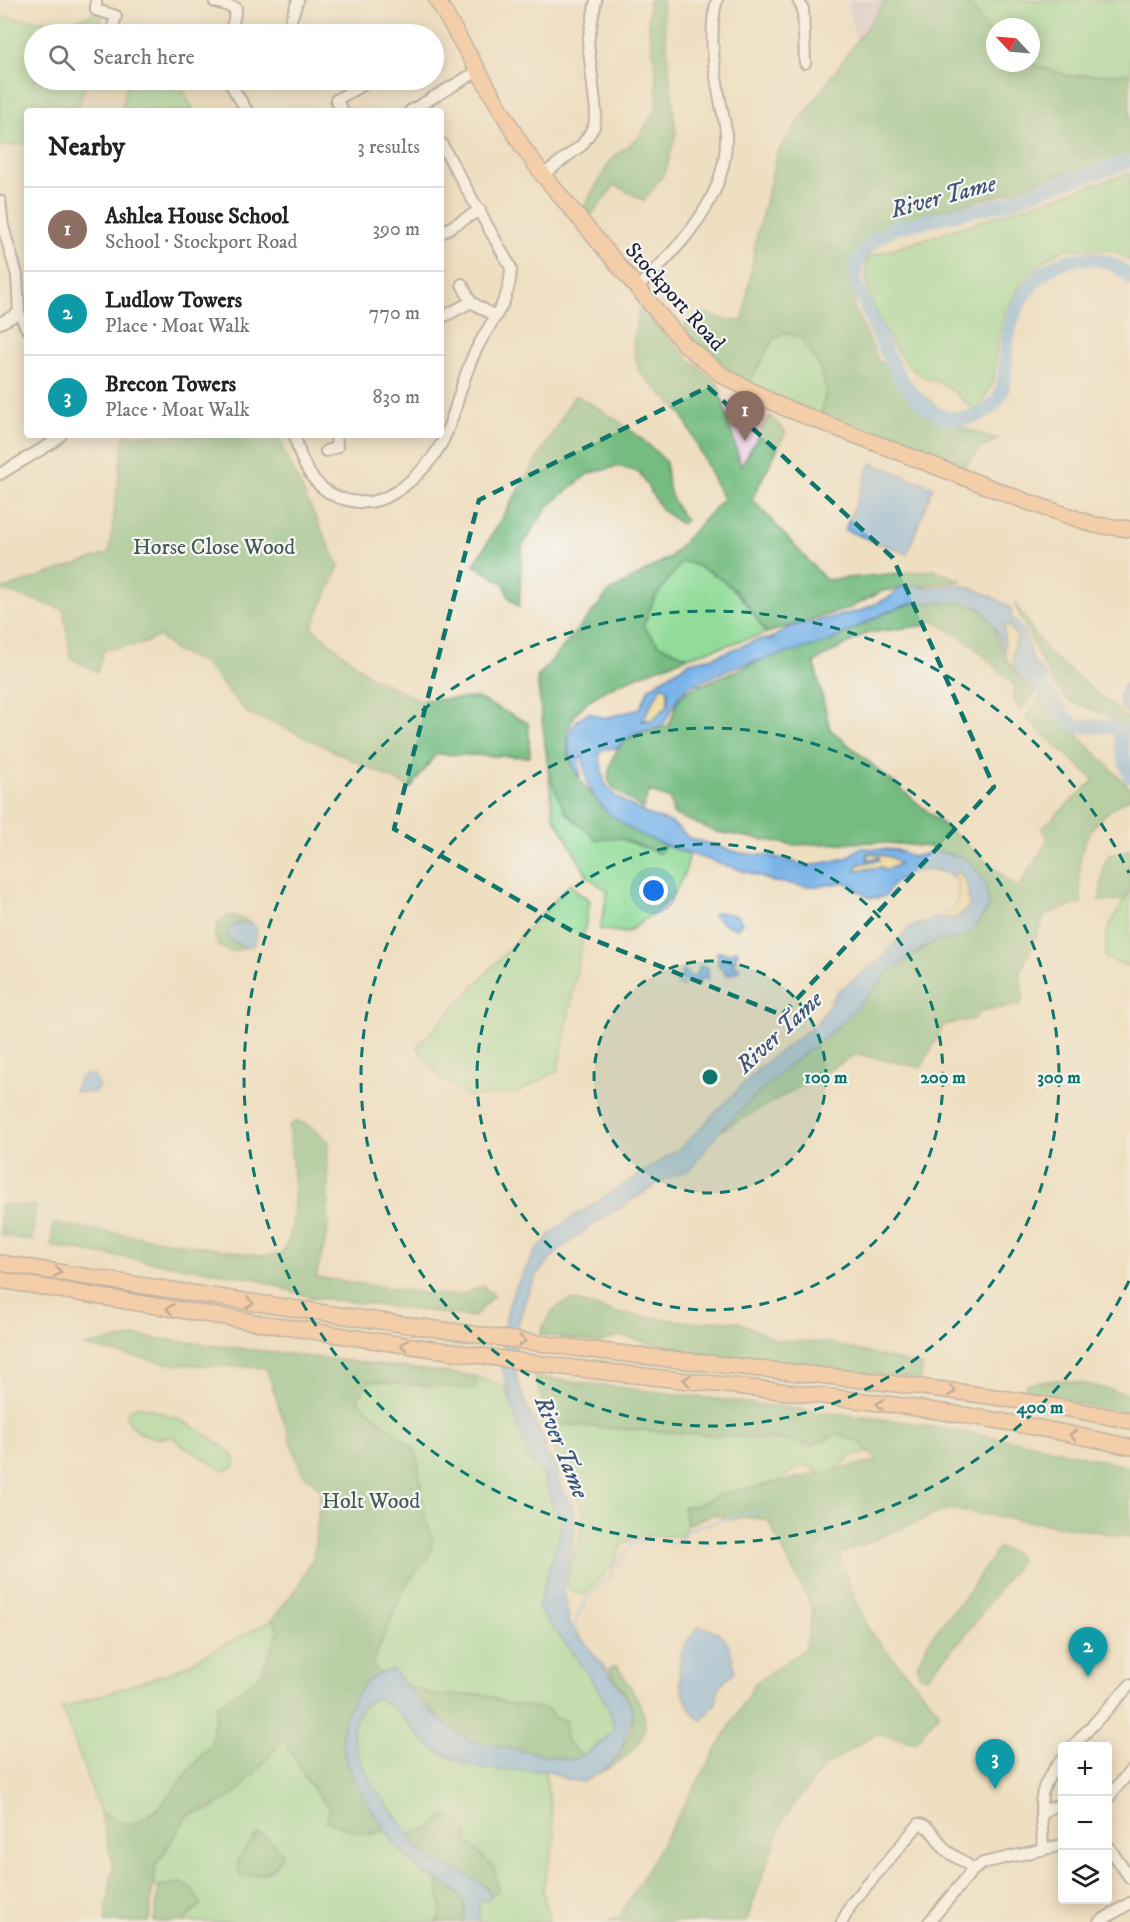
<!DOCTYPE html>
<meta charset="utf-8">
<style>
:root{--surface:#fff;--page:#f2f2f2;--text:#222;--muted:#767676;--line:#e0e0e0;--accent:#d93025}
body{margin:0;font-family:"IM FELL DW Pica",serif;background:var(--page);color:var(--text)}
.controls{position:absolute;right:18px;bottom:18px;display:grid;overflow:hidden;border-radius:6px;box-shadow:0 3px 15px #0003}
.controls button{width:54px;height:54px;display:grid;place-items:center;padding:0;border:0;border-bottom:2px solid var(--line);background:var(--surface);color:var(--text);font:30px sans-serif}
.compass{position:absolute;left:986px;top:18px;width:54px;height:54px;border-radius:50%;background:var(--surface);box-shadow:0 3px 15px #0003;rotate:296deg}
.you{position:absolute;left:654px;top:891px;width:21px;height:21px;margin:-15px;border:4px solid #fff;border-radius:50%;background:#1a73e8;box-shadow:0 0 0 9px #1a73e833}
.badge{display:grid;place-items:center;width:39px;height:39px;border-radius:50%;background:var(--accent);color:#fff;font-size:20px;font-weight:700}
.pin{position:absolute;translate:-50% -50px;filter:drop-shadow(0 2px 3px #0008)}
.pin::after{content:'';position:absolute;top:32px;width:21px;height:18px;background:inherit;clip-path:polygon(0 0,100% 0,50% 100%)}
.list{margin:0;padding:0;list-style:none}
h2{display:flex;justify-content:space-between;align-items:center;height:78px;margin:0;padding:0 24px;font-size:26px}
h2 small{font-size:20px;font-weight:400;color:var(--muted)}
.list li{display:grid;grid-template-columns:39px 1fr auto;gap:18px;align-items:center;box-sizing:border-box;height:84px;padding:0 24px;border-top:2px solid var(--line)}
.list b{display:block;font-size:22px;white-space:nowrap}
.list p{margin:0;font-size:20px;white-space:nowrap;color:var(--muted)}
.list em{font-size:20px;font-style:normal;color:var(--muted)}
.icon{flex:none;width:33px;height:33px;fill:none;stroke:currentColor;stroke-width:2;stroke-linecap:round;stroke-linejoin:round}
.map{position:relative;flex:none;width:1130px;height:1922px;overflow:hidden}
.search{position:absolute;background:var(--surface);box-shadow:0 3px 15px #0003;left:24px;top:24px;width:420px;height:66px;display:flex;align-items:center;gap:15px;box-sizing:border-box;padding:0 21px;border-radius:33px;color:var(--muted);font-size:22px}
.panel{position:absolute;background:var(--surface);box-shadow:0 3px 15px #0003;left:24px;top:108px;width:420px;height:330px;border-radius:6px}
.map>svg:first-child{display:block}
</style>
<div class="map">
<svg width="1130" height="1922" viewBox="0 0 1130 1922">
<rect width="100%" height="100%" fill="#f6f6f2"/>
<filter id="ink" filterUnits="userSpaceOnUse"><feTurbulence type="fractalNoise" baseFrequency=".0167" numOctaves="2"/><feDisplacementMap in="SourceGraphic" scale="12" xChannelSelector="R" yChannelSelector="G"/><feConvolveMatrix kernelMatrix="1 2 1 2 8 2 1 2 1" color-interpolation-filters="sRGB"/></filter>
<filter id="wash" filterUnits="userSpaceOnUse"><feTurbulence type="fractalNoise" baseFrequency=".008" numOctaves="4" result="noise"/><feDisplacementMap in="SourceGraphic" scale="24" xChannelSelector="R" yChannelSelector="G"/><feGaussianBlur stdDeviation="1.35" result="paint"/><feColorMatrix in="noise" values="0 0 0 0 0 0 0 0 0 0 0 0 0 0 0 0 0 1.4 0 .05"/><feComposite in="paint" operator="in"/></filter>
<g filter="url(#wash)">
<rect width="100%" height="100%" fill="#efdfc1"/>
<!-- built -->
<path fill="#efd0e5" d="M719 389 770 416 741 467 725 404Z"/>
<!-- industrial -->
<path fill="#cdbed2" d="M848 0H886L856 44Z"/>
<!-- green -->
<path fill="#91dc98" stroke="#5a7f6a" stroke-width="1.5" d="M966 0H1130V73L1070 76 1026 63H1031V27H995V39Z
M93 14 102 17 97 34H34V80H86L78 111H27V143L0 146V17C31 19 65 27 93 14Z
M128 80H181L180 85 194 111H121Z
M1130 173V261L1116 251 1066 248 1047 258 1025 278 1006 311 998 336 994 381 977 410C967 407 961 397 952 390 940 381 924 379 912 369 892 352 855 280 869 257Z
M784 332 803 339 819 366 826 389 821 414 748 385 773 340Z
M682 560C724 573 743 596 766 633L688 657 659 645 643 626 654 599Z
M549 775 565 811 596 840 619 838 658 853 666 846 689 855C682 898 659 909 626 933L600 929 608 891 588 877 553 814Z
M571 883 578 893 590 900 558 1071 516 1093 468 1097 440 1078 417 1047Z
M1130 890V967L1105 958 1107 931Z
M474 1376 506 1387 530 1461 543 1474 553 1507 561 1517V1537L549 1567 538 1608C558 1635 614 1699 614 1730L583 1757 566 1740 555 1717 547 1709 506 1703 482 1694 435 1696 405 1684 393 1670 379 1673 372 1664 406 1585 429 1556 433 1540 425 1516 416 1451 357 1400 369 1381 476 1389Z
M140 1406C175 1416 205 1429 232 1455L236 1462 234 1467 224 1471 179 1443 172 1436C156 1442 130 1433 126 1415L129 1410Z
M563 1425 781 1440 811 1446 838 1434 860 1442 871 1453 851 1455 836 1471 819 1475 812 1467 801 1465 775 1484 722 1494 697 1505 683 1507 687 1525 681 1536H642L622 1544 616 1561 585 1595 573 1592 567 1586 570 1567 581 1535 583 1508 547 1436 557 1433Z
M272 1620 279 1629 261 1675 217 1706 211 1744 158 1809 131 1826 100 1812 62 1708 175 1671Z
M375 1698C401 1709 411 1732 432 1748 463 1771 508 1768 545 1771L555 1838 543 1888 549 1922H479V1900H486L498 1890 484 1858 467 1841V1833L444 1817 431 1828 410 1835C387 1805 318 1726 375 1698Z
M284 1739 305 1778 330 1810 326 1821 372 1835 385 1829 421 1871 437 1881 442 1910 436 1922H183L201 1904 155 1886V1867L188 1814 211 1810Z"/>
<!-- forest -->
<path fill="#74bc80" stroke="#4b6f5e" stroke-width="1.5" d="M649 0H662L676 134 666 171 644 201 615 185 591 215 584 207 611 159 639 137 657 105 656 72 648 25Z
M886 0H966L995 39V63H1026L1070 76 1130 73V159L1047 178 1015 191 913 217 870 235 851 262 854 306 878 360 966 429 998 439 982 448 964 467 821 414 826 389 819 366 802 339 784 332 773 340 748 385 691 338 684 326 701 312 725 320 743 321 757 234 778 151Z
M639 308 689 359 718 384 741 466 770 416 786 432 752 499 826 580 934 570 963 581 882 591 850 608 766 633C744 596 724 572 682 561L654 599 643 626 659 645 688 657C661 668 624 679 599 694 546 725 567 773 604 807 622 824 645 834 666 846L659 853 619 838 596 840 565 811 549 775 537 678 609 592 670 557 723 499 682 414 639 371 633 345Z
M575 395C610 414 639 433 666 462 666 484 671 504 686 520L681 524 661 509 640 473 618 466 588 474 548 506 522 546 519 607 508 596 505 584 474 565Z
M124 435H280L284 452 339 566 312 628 370 676 419 700 477 698 528 723 530 757 436 754 411 788 279 725 247 713 204 663 175 651 159 636 142 644 104 650 97 672 71 658 63 609 0 590 109 553Z
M962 602C1003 612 990 636 1007 662 1015 673 1026 684 1035 694L1021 711 1013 699 1015 686 971 644 933 620 927 625 867 633 814 662 830 729 1018 888 1048 840 1042 828 1094 780 1025 717 1040 698 1130 788V798C1083 822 1074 853 1082 903L1046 914 1020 973 1023 995 1021 1005 980 1011 974 1019 944 1025 921 1068 857 1054 719 1132 776 1076 839 1026 859 1002 898 964 936 941 949 940 975 928 986 912 987 893 984 881 972 864 952 854 937 852 931 847 877 842 794 845 717 832 673 814 670 799 649 791 643 809 614 789 608 779C613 734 636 737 669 725L679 698 689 690 764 659 828 642 887 612 913 603Z
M1014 602 1048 653 1130 720V733C1107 709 1096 714 1069 700 1050 689 1024 624 1014 602Z
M1130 849V890L1124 900 1099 901 1104 864 1109 855Z
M226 916H234L252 923 236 924 233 942 245 948 230 952 218 946 214 936 218 924Z
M296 1121 307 1124 328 1140V1231L316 1277 431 1294 460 1295 483 1286 494 1295 474 1317 309 1297 253 1278 51 1246 53 1223 261 1256 281 1254C303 1225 291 1162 289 1126Z
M0 1205 36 1206 32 1241 0 1235Z
M572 1300 621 1314 699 1323 716 1320 739 1322 776 1340 829 1343 922 1366 921 1379 698 1355 620 1336 598 1343 540 1335C546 1317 554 1305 572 1300Z
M137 1336 474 1376 477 1389 369 1381 357 1400 416 1451 425 1516 433 1540 429 1556 406 1585 372 1664 379 1673 363 1686 353 1701 344 1752 355 1780 385 1829C363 1839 348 1829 326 1821L330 1810 305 1778 284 1739C251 1774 240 1804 188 1814L155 1867 149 1922H105L113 1865 100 1812 131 1826 158 1809 211 1744 217 1706 261 1675 279 1629 272 1620 297 1587 313 1558 321 1490 301 1471 266 1368 171 1364 82 1346Z
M535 1377 905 1422 1033 1444 1130 1467V1537L948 1509 838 1555 869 1631 940 1712 915 1743 876 1733 823 1768 784 1818 746 1922H604L619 1918 755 1683 805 1649 813 1610 768 1520 743 1517 733 1520 713 1514 687 1525 683 1507 697 1505 722 1494 877 1461 860 1442 838 1434 811 1446 781 1440 556 1424 541 1399Z
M1056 1380C1081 1380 1105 1390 1130 1394V1413L1024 1395 1026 1384Z
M998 1548 1014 1552 1020 1561 966 1634 927 1677 919 1674 917 1664 930 1639 970 1590Z
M617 1666C651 1716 662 1739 603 1771 615 1759 636 1733 633 1714 631 1698 616 1683 609 1669Z
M405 1684 435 1696 482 1694 506 1703 547 1709 555 1717 566 1720V1740L583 1757 571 1760 474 1742 445 1724Z
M444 1817H449L466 1829 467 1841 495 1869 498 1891 491 1896 487 1887C467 1874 415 1860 410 1835L431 1828Z
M258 1833 269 1839 282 1854C275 1874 261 1875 242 1877L237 1870 238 1859Z
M437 1881C456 1889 470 1901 463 1922H436L442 1910Z
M180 1883 193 1889 201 1904 183 1922H154L159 1886Z"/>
<!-- sand -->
<path fill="#eeda9e" stroke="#887e6c" stroke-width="1.5" d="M1006 623 1017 636 1013 651 1014 669C1003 657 1001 637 1006 623Z
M662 685 668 690V705L652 720H642Z
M871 853 891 857 900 864C888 874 874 864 862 871L856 870 858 864 880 860 879 857 868 860V854Z
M959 871 968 886 969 908 951 920 937 918C957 905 961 904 957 879L952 876Z"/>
<!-- water -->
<path fill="#78b3e9" stroke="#4d6a92" stroke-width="1.5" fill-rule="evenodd" d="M871 463 933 487 907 554 845 530Z
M918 585C929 591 944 585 957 585 976 587 995 598 1011 608V616L1023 631 1033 661 1047 677 1035 692 1021 673 1018 675C1008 661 1016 650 1017 636L1009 624H1004L1005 654 997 630 981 608 962 602 913 603 886 612 828 642 735 667 688 687 680 694 663 725 632 735 617 748 603 749 599 754 604 782 616 797 644 813 672 823 689 838 740 853 771 856 808 866 847 858 860 848 897 850 912 857 937 852 962 857 972 864 984 881 989 905 975 928 966 935 949 940 936 941 909 956 885 976 839 1026 790 1064 746 1104 719 1132 690 1170 662 1181 591 1226 558 1251 540 1271 529 1289 516 1330 515 1371 525 1403 545 1443V1453L555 1463 561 1489 570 1499 574 1515 575 1529 564 1588 569 1623 616 1682 629 1702 633 1715 619 1755 603 1771 583 1782 565 1779 549 1771 485 1769 466 1764 431 1747 400 1714 387 1703 376 1698C318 1726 387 1805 410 1835 417 1869 478 1867 491 1896L486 1900H479V1922H463C465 1915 466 1906 463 1900 455 1885 434 1881 421 1871 395 1850 352 1785 344 1752 340 1734 344 1715 354 1699 362 1685 375 1671 393 1670L417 1700 445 1724 474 1742 571 1760C590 1756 600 1743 614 1730 614 1698 558 1637 538 1608L562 1527 561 1517 553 1507 546 1479 530 1461 518 1427 503 1370 504 1329 508 1309 513 1292 535 1252 555 1230 573 1217 682 1147 761 1066 816 1024 838 991 877 962 910 927 937 918H958L969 908 968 886 959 871 952 876C929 864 896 871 886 896 863 902 866 893 848 884 842 881 827 885 820 886 803 888 789 882 774 882 725 860 620 846 591 791 585 781 586 767 582 756L579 759 580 779C568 757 559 726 589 713L605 718 640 709 649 688 690 662 714 657 760 639H771L790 627 860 611 890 597 902 587ZM662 685 668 690V705L652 720 642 721ZM871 853 891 857 900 864 886 870 882 867 856 870 858 864 880 860 879 857 868 860 867 854Z
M1130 682V714L1122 709 1118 697 1123 686Z
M719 912 738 916 742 922 737 928 725 925 713 914Z
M252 923 257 929 255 944 245 948 227 937 229 928 236 924Z
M735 950 738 951 733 965 739 967 738 972 726 975 724 970 719 967 717 952 729 954Z
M700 966 708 968V979H698L700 986 684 983 682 984 685 990 675 983 681 980 682 970 694 978Z
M84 1075H94L99 1087 93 1093 74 1091 80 1078Z
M699 1627C727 1630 731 1646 735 1672L719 1686 716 1703 701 1721C684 1708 676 1677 681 1655 683 1644 692 1635 699 1627Z"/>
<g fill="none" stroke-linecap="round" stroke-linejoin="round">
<!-- stream -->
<path stroke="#78b3e9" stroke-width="2" d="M662 1540 671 1544 682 1540 686 1530 763 1509
M573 1632C578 1608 592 1589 612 1575V1569C628 1562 619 1543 651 1539"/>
<!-- river -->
<path stroke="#78b3e9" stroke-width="14" d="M1130 162 1048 187 1007 203 894 228 872 242 862 253 856 265 854 276C858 291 865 304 871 318 887 355 917 430 969 418 979 416 989 410 996 402 1009 384 1004 364 1007 344 1011 305 1039 260 1081 259 1101 258 1118 263 1130 278
M1029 671 1067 719 1077 727 1109 726 1120 731 1123 753 1130 776"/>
</g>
</g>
<g filter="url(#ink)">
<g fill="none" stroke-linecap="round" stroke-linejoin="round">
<!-- minor casing -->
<g stroke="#88807e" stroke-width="14">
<path id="minor" d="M96 0V10L116 16 111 34
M798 0 803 9 805 63
M215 2 236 8 231 34
M286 34 298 0
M228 80 247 111
M343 111 336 100 371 80
M410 111 478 71
M543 175 582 145 594 127 596 112 588 42 596 0
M0 201 3 227 17 275 19 313 0 323
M441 233 480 210
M462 284 471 302
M636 289C678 248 728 199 726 136 726 124 722 111 720 100 714 67 708 32 717 0
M19 313 27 329
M441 318 471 302 495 316
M295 435C300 462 313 488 340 498 365 506 381 503 403 487 457 445 449 410 474 354 489 321 510 306 511 268L441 143
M326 451 337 447 336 435
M0 474 52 443 61 435
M1073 1746 1130 1685
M1108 1798 1130 1771
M1042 1815 1050 1808 1062 1805
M1108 1846 1130 1878
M1043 1850C1042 1807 1033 1793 1062 1759
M842 1922 852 1903 919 1824C932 1826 937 1841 946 1850 955 1858 966 1861 973 1870
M929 1922 972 1871 983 1863 1062 1845
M1099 1922 1130 1903"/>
</g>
<!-- highway casing -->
<g stroke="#88807e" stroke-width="18">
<path id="highway" d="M437 0 522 146 543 175 684 344 722 375 780 406 1025 501 1095 525 1130 529
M0 1263C194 1294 389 1324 584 1349 766 1372 950 1383 1130 1421
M0 1280C191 1312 381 1344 573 1368 759 1390 947 1404 1130 1447"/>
</g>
<!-- minor -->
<use href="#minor" stroke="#fff" stroke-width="10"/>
<!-- highway -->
<use href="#highway" stroke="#fbbb8c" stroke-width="15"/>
</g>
<!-- one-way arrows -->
<defs><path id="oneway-chevron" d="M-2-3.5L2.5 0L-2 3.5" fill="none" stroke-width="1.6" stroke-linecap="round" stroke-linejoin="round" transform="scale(1.5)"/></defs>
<g stroke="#8e6e64">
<use href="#oneway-chevron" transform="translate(58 1272) rotate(9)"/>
<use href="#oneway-chevron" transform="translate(250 1303) rotate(9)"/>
<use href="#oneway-chevron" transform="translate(170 1309) rotate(-170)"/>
<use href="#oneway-chevron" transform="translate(522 1341) rotate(8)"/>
<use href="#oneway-chevron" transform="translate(404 1345) rotate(-172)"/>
<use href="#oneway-chevron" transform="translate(687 1380) rotate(-174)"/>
<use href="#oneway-chevron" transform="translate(952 1391) rotate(7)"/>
<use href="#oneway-chevron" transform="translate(880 1404) rotate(-172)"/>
<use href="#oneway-chevron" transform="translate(1073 1435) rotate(-169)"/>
</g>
</g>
<!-- marked area -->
<path d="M0 0H1130V1922H0ZM708 387 893 558 994 787 782 1015 574 932 394 829 479 500Z" fill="#efdfc1" fill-opacity=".55" fill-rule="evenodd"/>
<path fill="none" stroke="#0f766e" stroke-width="4.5" stroke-dasharray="12 8" stroke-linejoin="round" d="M708 387 893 558 994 787 782 1015 574 932 394 829 479 500Z"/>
<!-- distance rings -->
<circle cx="710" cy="1077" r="116" fill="#0f766e" fill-opacity=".12"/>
<g fill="none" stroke="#0f766e" stroke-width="3" stroke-dasharray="10 8">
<circle cx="710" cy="1077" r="116"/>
<circle cx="710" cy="1077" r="233"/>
<circle cx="710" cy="1077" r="349"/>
<path d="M1129 1281A466 466 0 1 1 1129 873"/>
</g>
<g text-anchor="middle" stroke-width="4.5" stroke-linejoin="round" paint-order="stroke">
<!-- street labels -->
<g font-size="22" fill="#22223b" stroke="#f6f6f2">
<text transform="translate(676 296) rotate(48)" y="8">Stockport Road</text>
</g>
<!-- park labels -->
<g font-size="22" fill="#435a57" stroke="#f6f6f2">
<text x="214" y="554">Horse Close Wood</text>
<text x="371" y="1508">Holt Wood</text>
</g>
<!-- water labels -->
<g font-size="24" font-style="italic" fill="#405578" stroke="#f6f6f2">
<text transform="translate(943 196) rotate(-15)" y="8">River Tame</text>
<text transform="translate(779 1032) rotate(-43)" y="8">River Tame</text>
<text transform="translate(562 1447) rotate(68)" y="8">River Tame</text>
</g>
</g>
<circle cx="710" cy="1077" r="9" fill="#0f766e" stroke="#f6f6f2" stroke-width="3"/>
<g font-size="18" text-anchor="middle" font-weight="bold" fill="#0f766e" stroke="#f6f6f2" stroke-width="4.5" stroke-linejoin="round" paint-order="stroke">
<text x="826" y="1083">100 m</text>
<text x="943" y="1083">200 m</text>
<text x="1059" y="1083">300 m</text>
<text x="1040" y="1413">400 m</text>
</g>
</svg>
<div class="controls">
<button>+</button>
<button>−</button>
<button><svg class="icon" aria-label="layers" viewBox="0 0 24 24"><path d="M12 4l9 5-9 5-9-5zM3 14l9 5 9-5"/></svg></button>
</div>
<svg class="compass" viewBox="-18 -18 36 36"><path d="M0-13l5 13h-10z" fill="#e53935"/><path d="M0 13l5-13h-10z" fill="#767676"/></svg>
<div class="you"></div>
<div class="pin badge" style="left:745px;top:441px;background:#8d6e63">1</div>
<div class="pin badge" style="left:1088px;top:1677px;background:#0f9aa8">2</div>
<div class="pin badge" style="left:995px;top:1789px;background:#0f9aa8">3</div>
<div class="search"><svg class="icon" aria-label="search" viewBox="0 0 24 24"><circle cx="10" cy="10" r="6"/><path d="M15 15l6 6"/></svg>Search here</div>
<section class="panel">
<h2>Nearby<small>3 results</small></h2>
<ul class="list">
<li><span class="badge" style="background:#8d6e63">1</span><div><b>Ashlea House School</b><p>School · Stockport Road</p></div><em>390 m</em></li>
<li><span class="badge" style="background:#0f9aa8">2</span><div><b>Ludlow Towers</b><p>Place · Moat Walk</p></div><em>770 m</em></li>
<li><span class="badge" style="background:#0f9aa8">3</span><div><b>Brecon Towers</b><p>Place · Moat Walk</p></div><em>830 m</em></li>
</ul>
</section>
</div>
